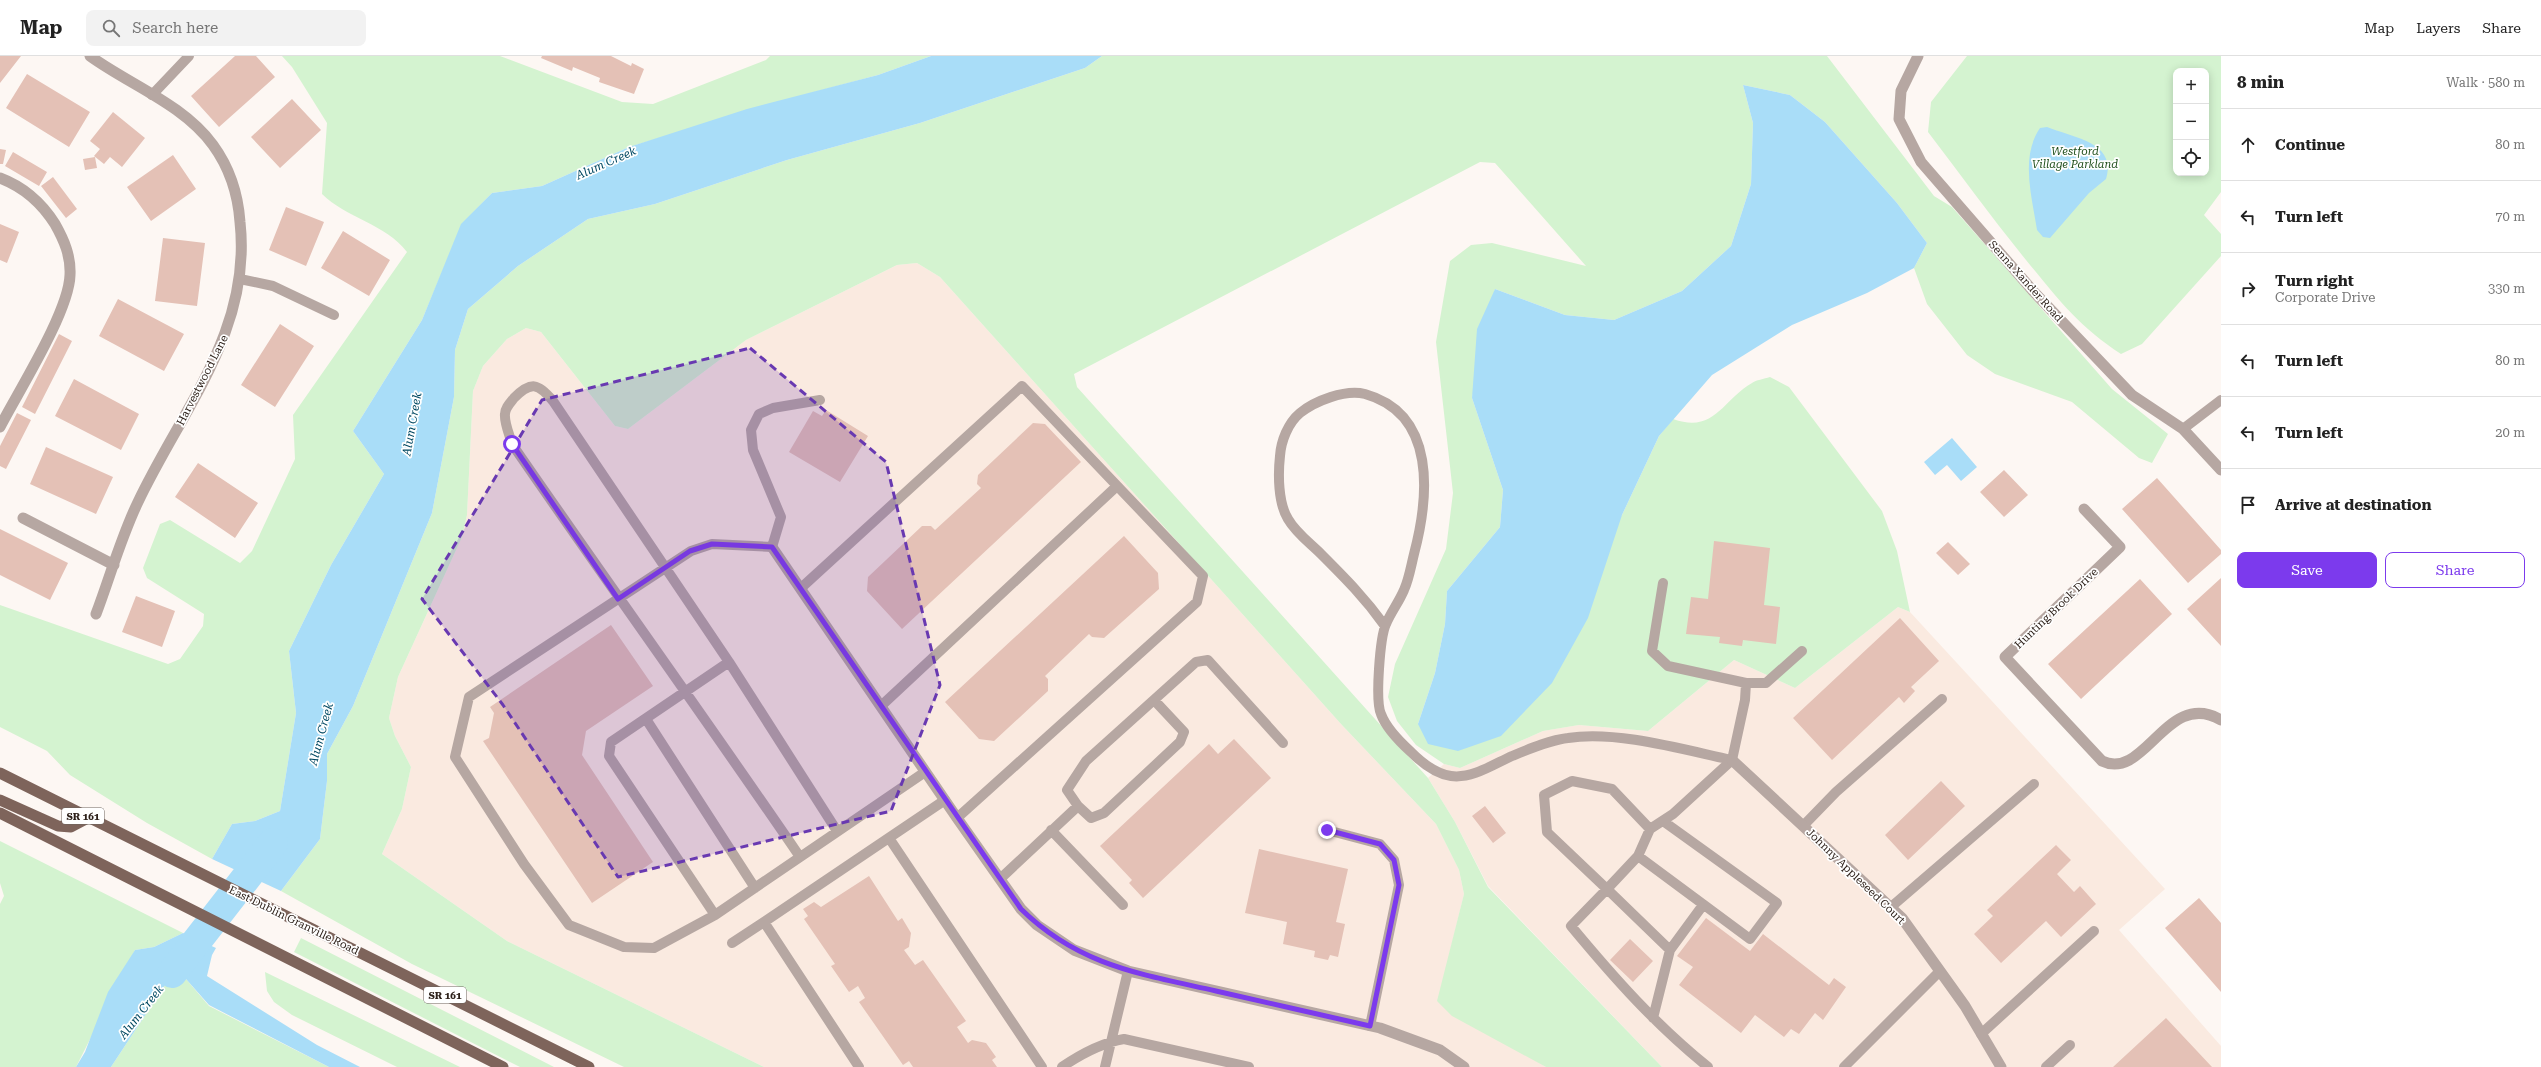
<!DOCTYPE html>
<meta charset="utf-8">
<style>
:root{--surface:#fff;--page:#f2f2f2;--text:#222;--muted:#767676;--line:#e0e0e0;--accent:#7c3aed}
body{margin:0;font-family:"Roboto Serif",serif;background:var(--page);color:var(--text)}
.controls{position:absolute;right:12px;top:12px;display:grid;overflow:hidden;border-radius:8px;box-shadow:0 2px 10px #0003}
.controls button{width:36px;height:36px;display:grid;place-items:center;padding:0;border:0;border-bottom:1px solid var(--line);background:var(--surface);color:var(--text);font:20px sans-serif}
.stop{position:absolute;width:12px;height:12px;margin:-9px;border:3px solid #7c3aed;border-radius:50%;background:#fff}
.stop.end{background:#7c3aed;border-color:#fff;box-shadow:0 1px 4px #0008}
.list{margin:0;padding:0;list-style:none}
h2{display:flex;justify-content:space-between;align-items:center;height:52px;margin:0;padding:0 16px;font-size:17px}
h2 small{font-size:13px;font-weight:400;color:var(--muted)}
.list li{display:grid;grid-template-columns:26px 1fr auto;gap:12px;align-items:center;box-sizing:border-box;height:72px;padding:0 16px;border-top:1px solid var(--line)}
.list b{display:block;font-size:15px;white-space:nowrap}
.list p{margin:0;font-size:13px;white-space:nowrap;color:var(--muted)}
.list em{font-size:13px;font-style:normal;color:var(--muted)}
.actions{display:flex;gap:8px;padding:12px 16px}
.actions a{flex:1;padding:9px 0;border:1px solid var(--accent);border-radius:8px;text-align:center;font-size:14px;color:var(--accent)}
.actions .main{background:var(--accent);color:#fff}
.icon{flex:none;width:22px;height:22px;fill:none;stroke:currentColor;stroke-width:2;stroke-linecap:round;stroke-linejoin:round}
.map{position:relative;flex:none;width:2221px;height:1011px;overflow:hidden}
header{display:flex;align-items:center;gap:24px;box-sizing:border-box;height:56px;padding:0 20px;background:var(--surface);border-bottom:1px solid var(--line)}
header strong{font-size:19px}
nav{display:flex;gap:22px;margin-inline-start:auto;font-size:14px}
.search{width:280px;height:36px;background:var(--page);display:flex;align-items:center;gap:10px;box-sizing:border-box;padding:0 14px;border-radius:8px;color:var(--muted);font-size:15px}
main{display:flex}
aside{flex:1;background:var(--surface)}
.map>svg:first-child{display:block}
</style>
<header>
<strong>Map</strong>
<div class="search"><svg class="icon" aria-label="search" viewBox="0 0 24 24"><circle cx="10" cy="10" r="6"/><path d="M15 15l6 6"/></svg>Search here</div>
<nav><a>Map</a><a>Layers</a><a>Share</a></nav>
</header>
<main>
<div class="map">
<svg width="2221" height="1011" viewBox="0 0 2221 1011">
<rect width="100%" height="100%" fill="#fdf7f3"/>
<!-- built -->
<path fill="#faeae0" d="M917 207 940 221 1341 668 1436 768 1459 814 1464 838 1438 945 1546 1011H764L507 885 382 798 402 753 411 711 395 680 389 662 398 621 462 481 467 459 473 335 483 310 507 283 526 272 541 276 615 370 628 373 746 284 897 209Z
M1898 551 1910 556 2165 833 2119 874 2221 990V1011H1662L1488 830 1455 766 1428 722 1444 708 1460 712 1543 675 1579 669 1648 675 1734 604 1795 632Z"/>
<!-- green -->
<path fill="#d4f3d0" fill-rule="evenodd" d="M282 0H500L622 46 653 48 766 4 770 0H931L878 19 807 38 629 91 542 130 492 137 462 168 422 264 353 375 384 418 331 509 289 595 296 657 280 755 255 765 232 768 212 803 147 767 70 719 47 695 0 671V549L168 608 180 603 203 570 204 558 147 522 143 512 160 468 170 464 240 507 252 495 295 403 293 359 407 196C386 168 346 162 322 138L327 67 292 11Z
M1102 0H1827L1934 140 1952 151 2112 333 2168 378 2152 407 2139 402 2072 346 1995 318 1967 299 1927 248 1914 212 1927 187 1897 147 1825 66 1790 39 1743 29 1753 67 1751 128 1731 190 1682 235 1614 264 1565 259 1495 233 1472 342 1503 434 1500 471 1447 535 1445 568 1435 617 1418 668 1622 459 1659 380 1673 363C1715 378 1722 344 1752 327 1756 324 1764 323 1770 321L1789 331 1882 455 1897 495 1910 556 1898 551 1795 632 1734 604 1648 675 1579 669 1543 675 1460 712 1444 708 1416 689 1397 665 1388 641 1395 608 1446 493 1453 437 1436 286 1450 205 1471 189 1492 187 1586 210 1495 107 1480 106 1074 318 1077 331 1428 722 1455 766 1488 831 1662 1011H1546L1452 960 1437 945 1464 838 1459 814 1436 768 1341 668 940 221 917 207 897 209 746 284 628 373 615 370 541 276 526 272 507 283 483 310 473 335 467 459 462 481 398 621 389 662 395 680 411 711 402 753 382 798 507 885 764 1011H624L412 908 281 835 320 783 327 725V698L353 650 432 457 454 341 455 294 468 253 518 210 588 163 655 148 787 104 920 67 1085 12Z
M1967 0H2221V136L2204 159 2221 178V200L2142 288 2121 298C2079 271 2057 242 2026 204 1992 162 1960 118 1928 76L1931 46ZM2176 15H2206V117H2176Z
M0 785 183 877 154 891 135 894 76 1011H0V848L4 840 0 827Z
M301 882 554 1011H520L294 896Z
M265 916 460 1011H397L292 959 274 946 267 935Z
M186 923 209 950 329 1011H111L165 929Z"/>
<!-- water -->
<path fill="#a9ddf8" d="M931 0H1102L1085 12 920 67 787 104 655 148 588 163 518 210 468 253 455 294 454 341 432 457 353 650 327 698V725L320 783 281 835 212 803 232 768 255 765 280 755 296 657 289 595 331 509 384 418 353 375 422 264 461 168 492 137 542 130 629 91 747 53 878 19Z
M1743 29 1790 39 1825 66 1897 147 1927 187 1914 212 1867 237 1792 269 1712 319 1659 380 1622 459 1588 562 1552 627 1501 680 1458 695 1428 688 1418 668 1435 617 1445 568 1447 535 1500 471 1503 434 1472 342 1477 273 1495 233 1565 259 1614 264 1682 235 1731 190 1751 128 1753 67Z
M2047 71C2074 82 2117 86 2106 123L2089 137 2050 182 2043 181 2037 174C2032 141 2020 101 2040 72Z
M1952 382 1977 411 1961 425 1947 409 1935 419 1924 406Z
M183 877 216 892 212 899 207 920 317 989 360 1011H329L209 949 186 923 165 929 111 1011H76L85 996 108 936 135 894 154 891Z"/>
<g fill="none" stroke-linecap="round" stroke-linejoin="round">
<!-- river -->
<path stroke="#a9ddf8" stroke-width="30" d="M172 917 273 787"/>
</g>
<!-- building -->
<path fill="#e4c1b6" d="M0 0H21L0 27Z
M235 0H256L275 21 219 71 191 40Z
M542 0H611L631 10 632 7 644 13 634 38 599 26 600 22 573 11 572 15 541 2Z
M27 18 90 56 69 91 6 52Z
M292 43 321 74 280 112 251 81Z
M113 56 145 82 122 111 110 101 104 108 94 100 100 93 90 85Z
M0 93 6 94 3 108H0Z
M13 96 47 116 39 130 5 110Z
M173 99 196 133 151 165 127 131Z
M95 101 97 112 85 114 83 103Z
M53 121 77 153 66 162 41 130Z
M286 151 324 166 306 210 269 194Z
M0 168 19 176 7 207 0 204Z
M343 175 390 204 369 240 321 212Z
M163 182 205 187 197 250 155 245Z
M118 243 184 278 164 315 99 280Z
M280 268 314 290 275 351 241 329Z
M59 278 72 285 35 358 22 351Z
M74 323 139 358 121 394 55 360Z
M826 354 868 380 840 426 789 396 813 355 822 360Z
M17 357 31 364 6 413 0 410V390Z
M1033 367 1045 368 1081 406 902 573 867 535 868 521 922 470H931L935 474 981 432 977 428 978 419Z
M46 391 113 421 96 458 30 428Z
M198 407 258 447 235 482 175 441Z
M2004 414 2028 439 2004 461 1980 436Z
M2157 422 2221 494V498L2188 527 2122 453Z
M0 473 68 507 50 544 0 519Z
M1124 480 1158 517 1159 533 1104 582 1092 581 1089 578 1045 620 1048 623V635L994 685 979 683 945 646Z
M1714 485 1770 492 1764 549 1780 551 1776 588 1743 584 1742 590 1719 587 1720 581 1686 578 1691 541 1708 543Z
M1948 486 1970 508 1958 519 1936 497Z
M2221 522V590L2187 553Z
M2140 523 2172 558 2081 643 2048 608Z
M136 540 175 555 162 591 122 576Z
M1900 562 1939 605 1911 631 1915 635 1904 647 1899 641 1832 704 1793 662Z
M611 569 653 630 586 675 582 699 653 806 592 847 483 685 489 682 494 657 490 651Z
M1234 683 1271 722 1143 842 1129 827 1132 824 1100 790 1209 688 1218 698Z
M1941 725 1965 750 1908 804 1885 779Z
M1485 750 1506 777 1493 787 1472 760Z
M2056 789 2071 804 2057 818 2074 836 2080 830 2096 848 2061 881 2046 865 2001 907 1974 878 1993 860 1987 854Z
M1259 793 1348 813 1336 866 1345 868 1338 901 1330 899 1328 904 1314 901 1315 895 1283 888 1287 866 1245 857Z
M869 820 898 865 902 862 911 877 909 891 904 894 915 909 923 904 966 965 957 971 968 987 972 984 986 987 996 1001 992 1004 997 1011H913L909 1005 903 1009 859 946 865 942 858 930 849 936 831 910 835 908 804 863 808 860 803 853 814 846 821 851Z
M2199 842 2221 867V936L2165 872Z
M1706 862 1750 895 1763 878 1829 929 1834 922 1846 931 1823 964 1815 957 1799 978 1791 973 1784 981 1755 959 1741 977 1679 929 1693 911 1677 900Z
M1630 883 1653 905 1633 926 1610 904Z
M2166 962 2212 1011H2113Z"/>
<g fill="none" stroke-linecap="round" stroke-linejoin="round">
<!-- service -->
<path stroke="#b6a7a2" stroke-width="10" d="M152 39 189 0
M240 223 273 230 334 259
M820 344 773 352 759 358 751 374 753 394 781 461 772 491 712 488 691 495 469 641 455 701 524 808 569 869 624 891 654 892 715 859 925 716
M2183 373 2221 344
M801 532 1022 330 1203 520 1197 546 957 762
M1385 570C1365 542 1345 522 1321 498 1310 487 1296 477 1288 463 1278 447 1278 418 1280 400 1281 385 1288 367 1300 357 1315 345 1345 333 1365 338 1437 358 1429 441 1414 498 1411 510 1409 523 1404 534 1399 546 1391 556 1386 568 1380 581 1375 645 1381 658 1386 672 1400 686 1411 696 1421 706 1436 718 1451 720 1472 723 1494 708 1512 700 1529 693 1550 684 1568 682 1616 674 1685 694 1732 704
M729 606 553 345C538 327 531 325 514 342 510 347 505 352 505 358 504 367 510 380 512 388 607 526 705 662 800 801
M1746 627H1766L1802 595
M881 650 1117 430
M646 663 755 832
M1078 750 1091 762 1104 757 1180 686 1184 676 1154 644
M1663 765 1777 847 1750 883 1638 800 1650 773 1673 758 1732 704 1745 644 1746 627 1668 610 1652 595 1663 527
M1803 770 1836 736 1942 643
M1650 773 1612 733 1572 725 1544 739 1547 776 1607 833 1571 870C1615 923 1655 968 1708 1011
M1051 774 1123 849
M1327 774 1380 788 1394 804 1399 829 1370 970
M889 782 1042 1011
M1638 800 1607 833 1670 894 1653 962
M1000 823 1078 750 1067 734 1086 705 1196 606 1208 604 1283 687
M1891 851 2034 728
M715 859 609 700 611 686 729 606 837 775
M732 887 764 866
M1670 894 1703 849
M1981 978 2094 875
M859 1011 764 866 945 744
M1062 1011C1081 998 1101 987 1124 983L1249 1011
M1105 1011 1128 915
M1844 1011 1940 915
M2046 1011 2070 989"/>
<!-- minor -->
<path stroke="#b6a7a2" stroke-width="11" d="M90 0C130 29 183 48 213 89 229 111 238 138 240 166 252 275 182 353 138 446 121 481 110 521 96 558
M1918 0 1901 35 1899 63 1921 106 2033 235 2132 339 2183 373 2221 414
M0 122C24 131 41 146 55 168 64 184 71 200 70 219 69 256 18 336 0 371
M2084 453 2120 491 2005 601 2102 705C2145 726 2167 632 2221 664
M23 462 114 509
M772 491 957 762 1021 853 1037 869 1074 894 1128 915 1380 972 1440 994 1464 1011
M1732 704 1902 862 1965 950 2001 1011"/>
<!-- primary -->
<path stroke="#7e645b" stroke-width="11" d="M0 717 589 1011
M0 744 58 770 71 771 88 762
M0 757 503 1011"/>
</g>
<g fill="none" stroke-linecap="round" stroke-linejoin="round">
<!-- route -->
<path stroke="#7c3aed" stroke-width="5" d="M512 388 618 543 690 495 712 488 772 491 1021 853C1079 910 1141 918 1216 935 1267 947 1319 958 1370 970L1399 829 1394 804 1380 788 1327 774"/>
</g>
<!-- marked area -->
<path fill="#6839b1" fill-opacity="0.2" stroke="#6839b1" stroke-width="3" stroke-dasharray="8 5" stroke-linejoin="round" d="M750 292 886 406 940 629 891 755 618 821 503 649 422 543 542 344Z"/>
<g text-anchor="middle" stroke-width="3.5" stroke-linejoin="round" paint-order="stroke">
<!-- shield labels -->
<g fill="#fff" stroke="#6c645f" stroke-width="1">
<rect x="62" y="752" width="42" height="16" rx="3"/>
<rect x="424" y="931" width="42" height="16" rx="3"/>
</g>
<g font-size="10" font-weight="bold" fill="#2d211a">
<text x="83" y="764">SR 161</text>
<text x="445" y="943">SR 161</text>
</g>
<!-- park labels -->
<g font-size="11" font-style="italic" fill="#1f4f1c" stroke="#fff">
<text x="2075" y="99">Westford<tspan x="2075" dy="13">Village Parkland</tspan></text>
</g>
<!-- street labels -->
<g font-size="11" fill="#2d211a" stroke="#fff">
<text transform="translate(2026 225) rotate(48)" y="4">Senna Xander Road</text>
<text transform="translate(202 324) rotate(-63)" y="4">Harvestwood Lane</text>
<text transform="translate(2056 552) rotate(-44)" y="4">Hunting Brook Drive</text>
<text transform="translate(1856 820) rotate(44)" y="4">Johnny Appleseed Court</text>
<text transform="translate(294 864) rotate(26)" y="4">East Dublin Granville Road</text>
</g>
<!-- water labels -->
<g font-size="12" font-style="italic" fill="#004862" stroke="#fff">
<text transform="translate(606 107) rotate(-24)" y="4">Alum Creek</text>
<text transform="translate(412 368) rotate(-80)" y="4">Alum Creek</text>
<text transform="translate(321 678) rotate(-75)" y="4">Alum Creek</text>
<text transform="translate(141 956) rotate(-52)" y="4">Alum Creek</text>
</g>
</g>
</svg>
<div class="controls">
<button>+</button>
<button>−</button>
<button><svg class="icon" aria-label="locate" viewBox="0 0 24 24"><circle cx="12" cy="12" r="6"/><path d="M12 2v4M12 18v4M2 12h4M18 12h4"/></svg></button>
</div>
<div class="stop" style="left:512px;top:388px"></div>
<div class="stop end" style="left:1327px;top:774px"></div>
</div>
<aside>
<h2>8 min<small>Walk · 580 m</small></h2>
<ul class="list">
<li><svg class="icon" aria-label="ahead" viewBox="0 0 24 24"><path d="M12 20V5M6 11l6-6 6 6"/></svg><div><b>Continue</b></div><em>80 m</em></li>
<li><svg class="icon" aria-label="left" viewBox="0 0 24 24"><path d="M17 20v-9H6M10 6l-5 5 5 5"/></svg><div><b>Turn left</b></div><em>70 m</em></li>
<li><svg class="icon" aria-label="right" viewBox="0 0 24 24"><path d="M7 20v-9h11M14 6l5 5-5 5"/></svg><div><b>Turn right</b><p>Corporate Drive</p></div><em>330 m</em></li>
<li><svg class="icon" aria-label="left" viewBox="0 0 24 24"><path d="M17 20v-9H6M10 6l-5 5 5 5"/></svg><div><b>Turn left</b></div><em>80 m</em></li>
<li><svg class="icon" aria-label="left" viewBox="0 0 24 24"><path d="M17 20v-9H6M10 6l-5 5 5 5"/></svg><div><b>Turn left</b></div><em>20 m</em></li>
<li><svg class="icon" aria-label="arrive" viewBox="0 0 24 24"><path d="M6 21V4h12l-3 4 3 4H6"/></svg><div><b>Arrive at destination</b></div></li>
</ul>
<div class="actions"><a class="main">Save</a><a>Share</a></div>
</aside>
</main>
